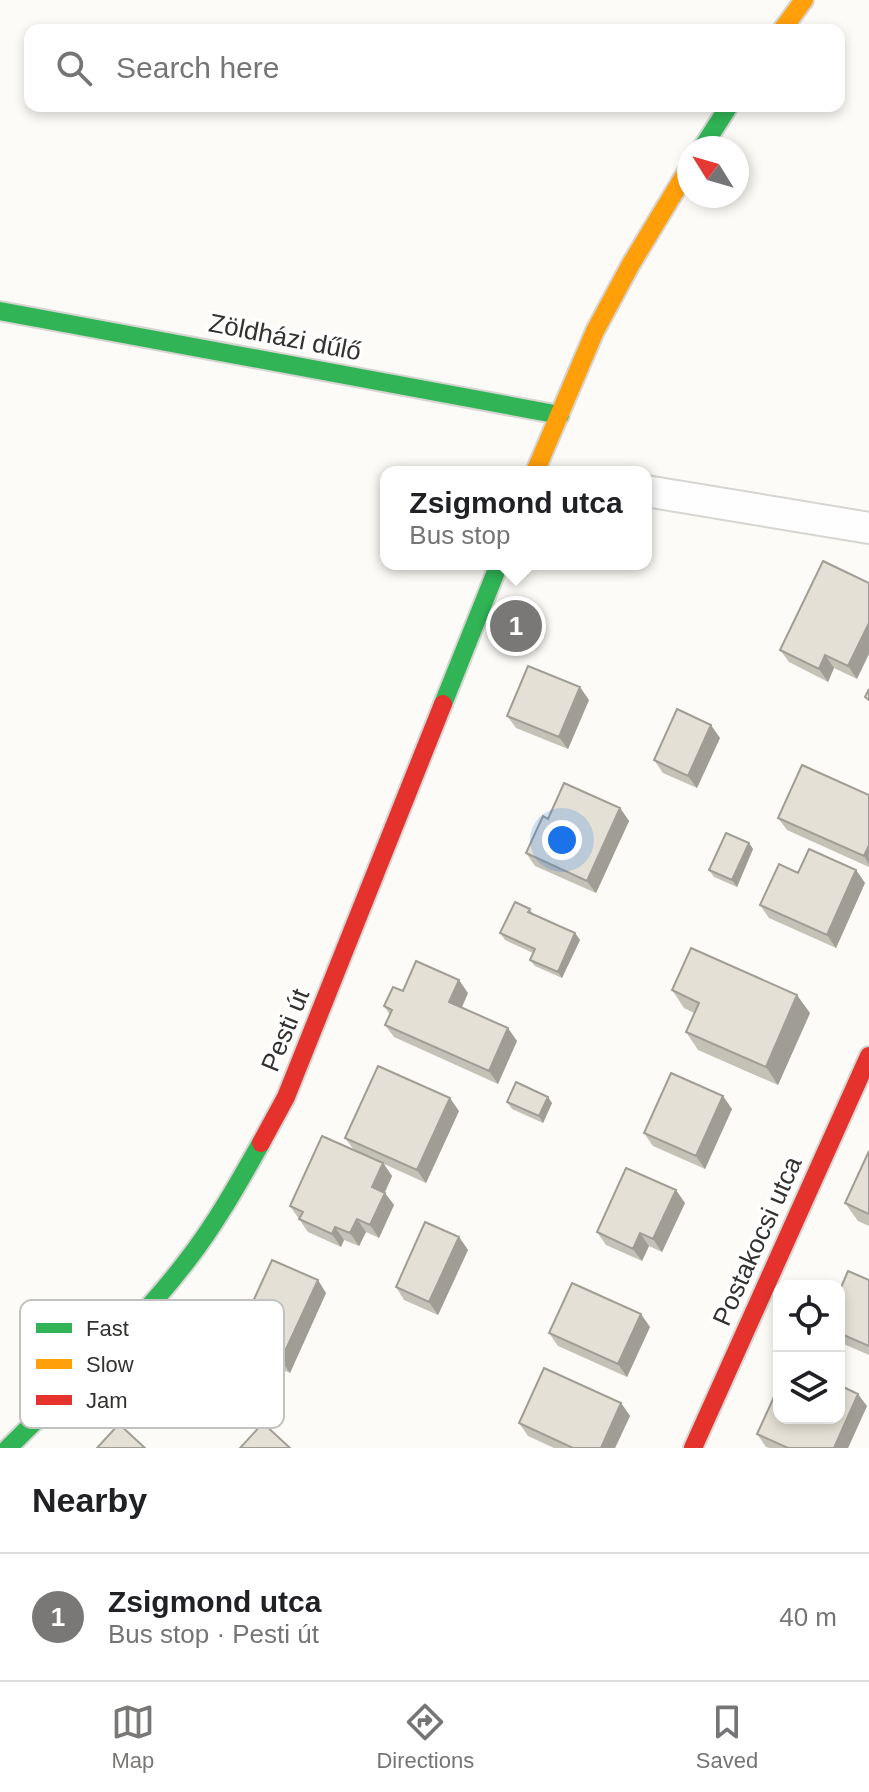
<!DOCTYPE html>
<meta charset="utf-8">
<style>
:root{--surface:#fff;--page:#f2f2f2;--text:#202124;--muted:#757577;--line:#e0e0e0;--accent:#797876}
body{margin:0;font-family:Arial,sans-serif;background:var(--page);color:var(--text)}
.controls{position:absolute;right:24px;bottom:24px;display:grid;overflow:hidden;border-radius:16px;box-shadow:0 4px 12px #0003}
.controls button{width:72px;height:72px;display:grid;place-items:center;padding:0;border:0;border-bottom:2px solid var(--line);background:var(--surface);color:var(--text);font:40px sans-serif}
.compass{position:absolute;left:677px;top:136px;width:72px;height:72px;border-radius:50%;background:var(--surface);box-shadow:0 4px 12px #0003;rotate:307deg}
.you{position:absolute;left:562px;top:840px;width:28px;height:28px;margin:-20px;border:6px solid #fff;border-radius:50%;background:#1a73e8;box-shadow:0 0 0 12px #1a73e833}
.badge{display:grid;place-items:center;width:52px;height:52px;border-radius:50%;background:var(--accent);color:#fff;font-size:26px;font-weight:700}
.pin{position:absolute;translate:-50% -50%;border:4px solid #fff;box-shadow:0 2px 8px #0006}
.popup{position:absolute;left:380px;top:466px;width:272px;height:104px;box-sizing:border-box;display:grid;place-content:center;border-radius:16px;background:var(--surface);filter:drop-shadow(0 2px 6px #0005);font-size:26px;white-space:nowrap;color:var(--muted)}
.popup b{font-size:30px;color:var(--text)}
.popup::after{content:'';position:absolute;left:50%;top:100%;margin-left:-16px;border:16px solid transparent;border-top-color:var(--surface)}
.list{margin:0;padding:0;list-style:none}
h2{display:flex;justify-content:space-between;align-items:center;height:104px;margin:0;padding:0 32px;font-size:34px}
h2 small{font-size:26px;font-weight:400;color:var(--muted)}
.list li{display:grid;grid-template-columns:52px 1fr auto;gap:24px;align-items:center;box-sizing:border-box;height:128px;padding:0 32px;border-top:2px solid var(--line)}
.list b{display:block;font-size:30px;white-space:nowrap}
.list p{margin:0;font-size:26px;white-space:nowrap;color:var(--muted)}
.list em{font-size:26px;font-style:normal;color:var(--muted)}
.icon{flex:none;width:44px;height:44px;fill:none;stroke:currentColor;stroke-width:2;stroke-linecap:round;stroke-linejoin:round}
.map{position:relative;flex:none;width:869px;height:1448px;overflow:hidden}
.search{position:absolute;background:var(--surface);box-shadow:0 4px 12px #0003;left:24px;right:24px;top:24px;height:88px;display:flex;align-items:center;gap:20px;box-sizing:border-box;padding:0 28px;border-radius:16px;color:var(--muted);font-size:30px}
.sheet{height:232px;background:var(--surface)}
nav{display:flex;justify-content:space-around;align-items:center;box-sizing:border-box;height:112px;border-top:2px solid var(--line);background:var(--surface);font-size:22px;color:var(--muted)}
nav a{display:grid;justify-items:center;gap:4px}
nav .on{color:var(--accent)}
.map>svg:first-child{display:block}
</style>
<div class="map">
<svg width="869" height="1448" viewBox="0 0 869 1448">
<rect width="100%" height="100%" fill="#fcfbf7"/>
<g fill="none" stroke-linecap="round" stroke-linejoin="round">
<!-- street casing -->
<g stroke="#d6d5d2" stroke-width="34">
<path id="street" d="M646 491 869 528"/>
</g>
<!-- fast casing -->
<g stroke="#d6d5d2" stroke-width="22">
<path id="fast" d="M702 148 729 106
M0 311 560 415
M443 704 499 564
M8 1448C68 1388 134 1330 186 1262 215 1225 238 1184 261 1143"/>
</g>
<!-- slow casing -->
<g stroke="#d6d5d2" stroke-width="22">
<path id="slow" d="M782 30 804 0
M535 472 595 331 631 264 689 168"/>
</g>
<!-- jam casing -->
<g stroke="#d6d5d2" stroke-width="22">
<path id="jam" d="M261 1143 286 1097 443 704
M693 1448 869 1056"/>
</g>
<!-- street -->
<use href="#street" stroke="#fffefe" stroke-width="30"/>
<!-- fast -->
<use href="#fast" stroke="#30b455" stroke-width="18"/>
<!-- slow -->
<use href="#slow" stroke="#ff9f0a" stroke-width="18"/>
<!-- jam -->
<use href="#jam" stroke="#e5322d" stroke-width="18"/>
</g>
<!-- wall -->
<path fill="#c4c1b7" d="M823 561 857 679 834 668 828 682 789 662 780 650Z
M589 700 568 749 516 728 507 716Z
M720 738 697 788 663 773 654 760Z
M869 795V867L787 830 778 818Z
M620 808 629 821 596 893 535 866 526 853Z
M749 843 753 849 737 887 714 877 709 870Z
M856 870 865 883 836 948 769 918 760 905 798 873Z
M530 909 533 914 575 933 580 940 562 978 535 966 530 960 533 953 505 940 500 933Z
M672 990 810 1013 778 1085 698 1050 686 1032 694 1013 684 1008Z
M403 991 468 993 462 1008 517 1041 498 1084 394 1037 385 1025 390 1015 384 1006Z
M507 1102 552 1103 543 1123 512 1109Z
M732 1109 705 1169 653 1146 644 1133Z
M459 1111 426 1183 384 1164 392 1176 385 1193 394 1205 379 1238 366 1232 359 1246 344 1240 341 1247 308 1232 290 1206 354 1150 345 1138Z
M869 1151V1226L858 1221 845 1203Z
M685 1203 662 1252 649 1246 642 1261 606 1245 597 1232Z
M459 1237 468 1250 438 1315 404 1300 396 1287Z
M869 1280V1355L839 1342V1292Z
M326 1293 290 1373 237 1349 228 1337 250 1308Z
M650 1327 627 1377 558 1346 549 1333Z
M621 1403 630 1416 615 1448H554L528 1436 519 1423Z
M867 1406 848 1448H769L766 1447 757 1434Z"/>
<!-- shaded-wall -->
<path fill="#a09d95" d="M869 623V654L857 679 848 666Z
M825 655 834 668 828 682 819 669Z
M580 687 589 700 568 749 559 737Z
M711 725 720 738 697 788 688 776Z
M620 808 629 821 596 893 587 881Z
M749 843 753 849 737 887 732 880Z
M869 845V864L864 856Z
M856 870 865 883 836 948 827 935Z
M575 933 580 940 562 978 558 972Z
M459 980 468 993 458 1015 449 1002Z
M797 995 810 1013 778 1085 766 1067Z
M508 1028 517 1041 498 1084 489 1071Z
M723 1096 732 1109 705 1169 696 1156Z
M548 1097 552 1103 543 1123 539 1116Z
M450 1098 459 1111 426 1183 417 1170Z
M383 1163 392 1176 381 1200 372 1187Z
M676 1190 685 1203 662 1252 653 1239Z
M385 1193 394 1205 379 1238 370 1225Z
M357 1219 366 1232 359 1246 350 1233Z
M335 1227 344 1240 341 1247 332 1234Z
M640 1233 649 1246 642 1261 633 1249Z
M459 1237 468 1250 438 1315 429 1302Z
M318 1280 326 1293 290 1373 281 1360Z
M641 1314 650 1327 627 1377 618 1364Z
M858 1394 867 1406 848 1448H834Z
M621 1403 630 1416 615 1448H601Z"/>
<!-- building -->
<path fill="#e4e0d5" stroke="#a09d95" stroke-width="2" d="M823 561 869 583V623L848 666 825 655 819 669 780 650Z
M528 666 580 687 559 737 507 716Z
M869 689V700L865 697Z
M677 709 711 725 688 776 654 760Z
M802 765 869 795V845L864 856 778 818Z
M564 783 620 808 587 881 526 853 543 816 548 819Z
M726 833 749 843 732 880 709 870Z
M809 849 856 870 827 935 760 905 779 864 798 873Z
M515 902 530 909 528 912 575 933 558 972 530 960 535 949 500 933Z
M691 948 797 995 766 1067 686 1032 699 1003 672 990Z
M416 961 459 980 449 1002 508 1028 489 1071 385 1025 392 1010 384 1006 393 987 403 991Z
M378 1066 450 1098 417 1170 345 1138Z
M671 1073 723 1096 696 1156 644 1133Z
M516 1082 548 1097 539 1116 507 1102Z
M322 1136 383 1163 372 1187 385 1193 370 1225 357 1219 350 1233 335 1227 332 1234 299 1219 303 1212 290 1206Z
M869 1151V1214L845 1203Z
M626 1168 676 1190 653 1239 640 1233 633 1249 597 1232Z
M425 1222 459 1237 429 1302 396 1287Z
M272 1260 318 1280 281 1360 228 1337 243 1305 250 1308Z
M848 1271 869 1280V1346L839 1333V1292Z
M572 1283 641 1314 618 1364 549 1333Z
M544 1368 621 1403 601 1448H573L519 1423Z
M839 1385 858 1394 834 1448H788L757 1434 779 1386V1418H839Z
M263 1423 290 1448H240Z
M119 1424 145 1448H97Z"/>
<g text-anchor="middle" stroke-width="7" stroke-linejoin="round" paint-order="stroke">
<!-- street labels -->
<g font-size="26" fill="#333230" stroke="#fff">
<text transform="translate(285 337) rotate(11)" y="9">Zöldházi dűlő</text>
<text transform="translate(285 1030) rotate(-68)" y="9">Pesti út</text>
<text transform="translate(757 1241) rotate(-66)" y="9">Postakocsi utca</text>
</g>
</g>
<!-- legend -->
<rect x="20" y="1300" width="264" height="128" rx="12" fill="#fff" stroke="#c2c2c1" stroke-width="2"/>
<rect x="36" y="1323" width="36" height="10" fill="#30b455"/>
<rect x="36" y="1359" width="36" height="10" fill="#ff9f0a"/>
<rect x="36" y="1395" width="36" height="10" fill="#e5322d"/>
<g font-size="22" fill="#333230">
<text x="86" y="1336">Fast</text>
<text x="86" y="1372">Slow</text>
<text x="86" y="1408">Jam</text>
</g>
</svg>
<div class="controls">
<button><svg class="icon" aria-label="locate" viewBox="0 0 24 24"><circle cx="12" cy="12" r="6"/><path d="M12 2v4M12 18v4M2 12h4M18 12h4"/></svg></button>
<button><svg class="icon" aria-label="layers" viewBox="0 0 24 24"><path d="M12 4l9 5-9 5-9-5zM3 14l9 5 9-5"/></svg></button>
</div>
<svg class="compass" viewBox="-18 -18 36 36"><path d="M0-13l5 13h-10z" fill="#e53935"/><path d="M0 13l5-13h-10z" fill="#757577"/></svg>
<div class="you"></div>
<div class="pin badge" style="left:516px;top:626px">1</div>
<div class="popup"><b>Zsigmond utca</b>Bus stop</div>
<div class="search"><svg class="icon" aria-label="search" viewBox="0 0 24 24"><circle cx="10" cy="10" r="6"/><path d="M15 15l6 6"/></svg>Search here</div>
</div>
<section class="sheet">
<h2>Nearby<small></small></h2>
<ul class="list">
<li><span class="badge">1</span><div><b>Zsigmond utca</b><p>Bus stop · Pesti út</p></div><em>40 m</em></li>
</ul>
</section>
<nav>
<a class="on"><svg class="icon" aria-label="map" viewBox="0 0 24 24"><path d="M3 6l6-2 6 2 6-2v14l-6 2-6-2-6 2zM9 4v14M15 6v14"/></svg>Map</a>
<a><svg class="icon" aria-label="directions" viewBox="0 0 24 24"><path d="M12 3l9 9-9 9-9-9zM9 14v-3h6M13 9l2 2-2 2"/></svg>Directions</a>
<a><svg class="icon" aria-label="saved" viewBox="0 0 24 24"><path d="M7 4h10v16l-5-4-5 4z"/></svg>Saved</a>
</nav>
